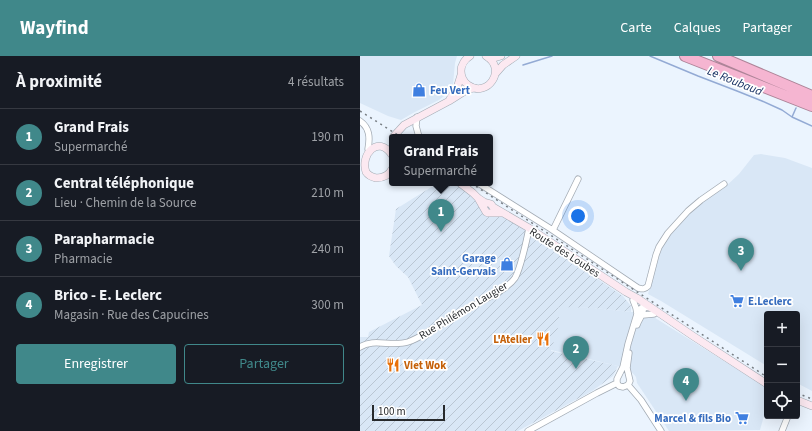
<!DOCTYPE html>
<html lang="fr">
<meta charset="utf-8">
<style>
:root{--surface:#171b24;--page:#242831;--text:#f1f3f6;--muted:#9ea1a6;--line:#363941;--accent:#40888a}
body{margin:0;font-family:"Source Sans 3",sans-serif;background:var(--page);color:var(--text)}
.controls{position:absolute;right:12px;bottom:12px;display:grid;overflow:hidden;border-radius:4px;box-shadow:0 4px 16px #0002}
.controls button{width:36px;height:36px;display:grid;place-items:center;padding:0;border:0;border-bottom:1px solid var(--line);background:var(--surface);color:var(--text);font:20px sans-serif}
.scale{position:absolute;left:12px;bottom:10px;width:73px;box-sizing:border-box;padding-left:4px;border:2px solid #272a2d;border-top:0;font-size:11px;line-height:14px;white-space:nowrap;color:#272a2d;-webkit-text-stroke:3px #fff;paint-order:stroke}
.you{position:absolute;left:218px;top:160px;width:14px;height:14px;margin:-10px;border:3px solid #fff;border-radius:50%;background:#1a73e8;box-shadow:0 0 0 6px #1a73e833}
.badge{display:grid;place-items:center;width:26px;height:26px;border-radius:50%;background:var(--accent);color:#fff;font-size:13px;font-weight:700}
.pin{position:absolute;translate:-50% -33px;filter:drop-shadow(0 1px 2px #0008)}
.pin::after{content:'';position:absolute;top:21px;width:14px;height:12px;background:inherit;clip-path:polygon(0 0,100% 0,50% 100%)}
.popup{position:absolute;left:29px;top:78px;width:104px;height:52px;box-sizing:border-box;display:grid;place-content:center;border-radius:4px;background:var(--surface);filter:drop-shadow(0 1px 3px #0005);font-size:13px;white-space:nowrap;color:var(--muted)}
.popup b{font-size:15px;color:var(--text)}
.popup::after{content:'';position:absolute;left:50%;top:100%;margin-left:-8px;border:8px solid transparent;border-top-color:var(--surface)}
.list{margin:0;padding:0;list-style:none}
h2{display:flex;justify-content:space-between;align-items:center;height:52px;margin:0;padding:0 16px;font-size:17px}
h2 small{font-size:13px;font-weight:400;color:var(--muted)}
.list li{display:grid;grid-template-columns:26px 1fr auto;gap:12px;align-items:center;box-sizing:border-box;height:56px;padding:0 16px;border-top:1px solid var(--line)}
.list b{display:block;font-size:15px;white-space:nowrap}
.list p{margin:0;font-size:13px;white-space:nowrap;color:var(--muted)}
.list em{font-size:13px;font-style:normal;color:var(--muted)}
.actions{display:flex;gap:8px;padding:12px 16px}
.actions a{flex:1;padding:9px 0;border:1px solid var(--accent);border-radius:4px;text-align:center;font-size:14px;color:var(--accent)}
.actions .main{background:var(--accent);color:#fff}
.icon{flex:none;width:22px;height:22px;fill:none;stroke:currentColor;stroke-width:2;stroke-linecap:round;stroke-linejoin:round}
.map{position:relative;flex:none;width:452px;height:375px;overflow:hidden}
header{display:flex;align-items:center;gap:24px;box-sizing:border-box;height:56px;padding:0 20px;background:var(--accent);color:#fff}
header strong{font-size:19px}
nav{display:flex;gap:22px;margin-inline-start:auto;font-size:14px}
main{display:flex}
aside{flex:1;background:var(--surface)}
.map>svg:first-child{display:block}
</style>
<header>
<strong>Wayfind</strong>
<nav><a>Carte</a><a>Calques</a><a>Partager</a></nav>
</header>
<main>
<aside>
<h2>À proximité<small>4 résultats</small></h2>
<ul class="list">
<li><span class="badge">1</span><div><b>Grand Frais</b><p>Supermarché</p></div><em>190 m</em></li>
<li><span class="badge">2</span><div><b>Central téléphonique</b><p>Lieu · Chemin de la Source</p></div><em>210 m</em></li>
<li><span class="badge">3</span><div><b>Parapharmacie</b><p>Pharmacie</p></div><em>240 m</em></li>
<li><span class="badge">4</span><div><b>Brico - E. Leclerc</b><p>Magasin · Rue des Capucines</p></div><em>300 m</em></li>
</ul>
<div class="actions"><a class="main">Enregistrer</a><a>Partager</a></div>
</aside>
<div class="map">
<svg width="452" height="375" viewBox="0 0 452 375">
<defs>
<pattern id="industrial-furrows" width="10" height="10" patternUnits="userSpaceOnUse"><rect width="10" height="10" fill="#d9e7f6"/><path d="M-1 1l2-2M0 10L10 0M9 11l2-2" fill="none" stroke="#bac6d3"/></pattern>
</defs>
<rect width="100%" height="100%" fill="#ebf4fe"/>
<!-- built -->
<path fill="#d9e7f6" d="M0 0H97L95 7 93 28 89 36 79 44 53 57 41 64 28 60 0 47Z
M401 98 425 102 452 112V335L437 327V258H407V310L301 245 288 238 300 197 305 185 334 152 364 132 379 118 394 99Z
M199 250 234 252 271 256 284 255 407 332V349L400 374 309 375 277 327 276 321 270 314 258 310 191 294 197 255Z"/>
<!-- industrial -->
<path fill="url(#industrial-furrows)" d="M78 127H95L263 240 271 250V256L234 252 199 251 197 255 200 265 191 295 258 310 253 320 232 335 158 375H0V281H8L9 276 62 249 48 221 36 210 29 200 36 153Z"/>
<g fill="none" stroke-linecap="round" stroke-linejoin="round">
<!-- stream -->
<path stroke="#93aad4" stroke-width="1.5" d="M290 0 338 20 377 35 402 45 422 54 432 61 452 70
M163 9 192 0
M432 61 436 52"/>
<!-- street casing -->
<g stroke="#a3abb4" stroke-width="7">
<path id="street" d="M57 61 56 70 59 81
M0 65C10 72 10 82 8 93
M118 127 191 173 278 232C282 233 284 234 288 230L296 199 299 191 308 177 328 155 341 144 364 128
M193 174 218 123
M273 244 276 252 277 258
M283 259 294 258
M277 269C279 262 285 258 283 250
M0 291C13 282 32 291 48 286 57 283 66 277 75 272 86 265 97 259 109 252 122 244 146 235 155 222 160 214 167 183 169 172
M268 329 263 331 259 330 257 327V323L263 311 268 288 277 258 280 253 284 251 291 252
M268 329 270 325 267 312 269 297
M268 329 281 344 301 375
M168 375 237 337 257 327
M422 375 428 360"/>
</g>
<!-- secondary casing -->
<g stroke="#a3abb4" stroke-width="8">
<path id="secondary" d="M110 0C105 3 101 9 101 15 101 21 104 26 108 29 127 43 148 13 126 0
M129 2H134L141 0
M136 17 143 9 156 0
M90 43 97 32 101 19
M33 81 44 69 89 45 108 33 115 32
M32 99C18 78 0 99 6 116 8 119 12 121 16 122 23 122 29 119 32 113
M100 127 113 137 118 142 124 146 131 148 133 151 169 172 266 236 277 242 333 280 407 328
M118 142 126 156 128 157H143
M437 344 452 350"/>
</g>
<!-- highway casing -->
<g stroke="#ad8498" stroke-width="12">
<path id="highway" d="M325 0 452 50
M358 0 452 40"/>
</g>
<!-- street -->
<use href="#street" stroke="#fff" stroke-width="5.5"/>
<!-- secondary -->
<use href="#secondary" stroke="#fce9f1" stroke-width="7"/>
<!-- highway -->
<use href="#highway" stroke="#f5b5d1" stroke-width="10"/>
<!-- rail -->
<path stroke="#777d83" stroke-width="1.5" stroke-dasharray="2 4" stroke-linecap="butt" d="M0 55 41 81
M111 127 407 321
M437 337 452 343"/>
</g>
<!-- icons -->
<defs>
<g id="shop-bare" transform="scale(1.08)"><path d="M-5-2.5h2.3a2.7 3.5 0 0 1 5.4 0H5L5.5 6h-11ZM-1.5-2.5h3a1.5 2.3 0 0 0-3 0Z" fill="#3f7fe0" stroke="#fff" stroke-width="2.5" paint-order="stroke"/></g>
<g id="supermarket-bare" transform="scale(1.08)"><path d="M-6-5.5h2.5l.6 2H6L4.5 2H-2.5L-4.4-4H-6ZM-1.5 3.2a1.3 1.3 0 1 0 .1 0ZM3 3.2a1.3 1.3 0 1 0 .1 0Z" fill="#3f7fe0" stroke="#fff" stroke-width="2.5" paint-order="stroke"/></g>
<g id="restaurant-bare" transform="scale(1.08)"><path d="M-5-6h1v4h1v-4h1v4h1v-4h1v5L-1.5 .5V6h-2V.5L-5-1ZM5-6V6H3V1.5H1.5Q1.5-4 5-6Z" fill="#e8710a" stroke="#fff" stroke-width="2.5" paint-order="stroke"/></g>
</defs>
<g fill-rule="evenodd">
<use href="#shop-bare" x="59" y="34"/>
<use href="#shop-bare" x="147" y="208"/>
<use href="#supermarket-bare" x="377" y="245"/>
<use href="#restaurant-bare" x="183" y="283"/>
<use href="#restaurant-bare" x="33" y="309"/>
<use href="#supermarket-bare" x="382" y="362"/>
</g>
<g text-anchor="middle" stroke-width="3.5" stroke-linejoin="round" paint-order="stroke">
<!-- shop labels -->
<g font-size="11" font-weight="bold" fill="#366cbe" stroke="#fff" text-anchor="start">
<text x="70" y="38">Feu Vert</text>
<text x="136" y="206" text-anchor="end">Garage<tspan x="136" dy="13">Saint-Gervais</tspan></text>
<text x="388" y="249">E.Leclerc</text>
<text x="371" y="366" text-anchor="end">Marcel &amp; fils Bio</text>
</g>
<!-- street labels -->
<g font-size="11" fill="#272a2d" stroke="#fff">
<text transform="translate(205 196) rotate(33)" y="4">Route des Loubes</text>
<text transform="translate(103 254) rotate(-31)" y="4">Rue Philémon Laugier</text>
</g>
<!-- food labels -->
<g font-size="11" font-weight="bold" fill="#c56008" stroke="#fff" text-anchor="end">
<text x="172" y="287">L'Atelier</text>
<text x="44" y="313" text-anchor="start">Viet Wok</text>
</g>
<!-- water labels -->
<g font-size="12" font-style="italic" fill="#142e61" stroke="#fff">
<text transform="translate(375 25) rotate(22)" y="4">Le Roubaud</text>
</g>
</g>
</svg>
<div class="controls">
<button>+</button>
<button>−</button>
<button><svg class="icon" aria-label="locate" viewBox="0 0 24 24"><circle cx="12" cy="12" r="6"/><path d="M12 2v4M12 18v4M2 12h4M18 12h4"/></svg></button>
</div>
<div class="scale">100 m</div>
<div class="you"></div>
<div class="pin badge" style="left:81px;top:176px">1</div>
<div class="popup"><b>Grand Frais</b>Supermarché</div>
<div class="pin badge" style="left:216px;top:313px">2</div>
<div class="pin badge" style="left:381px;top:215px">3</div>
<div class="pin badge" style="left:326px;top:345px">4</div>
</div>
</main>
